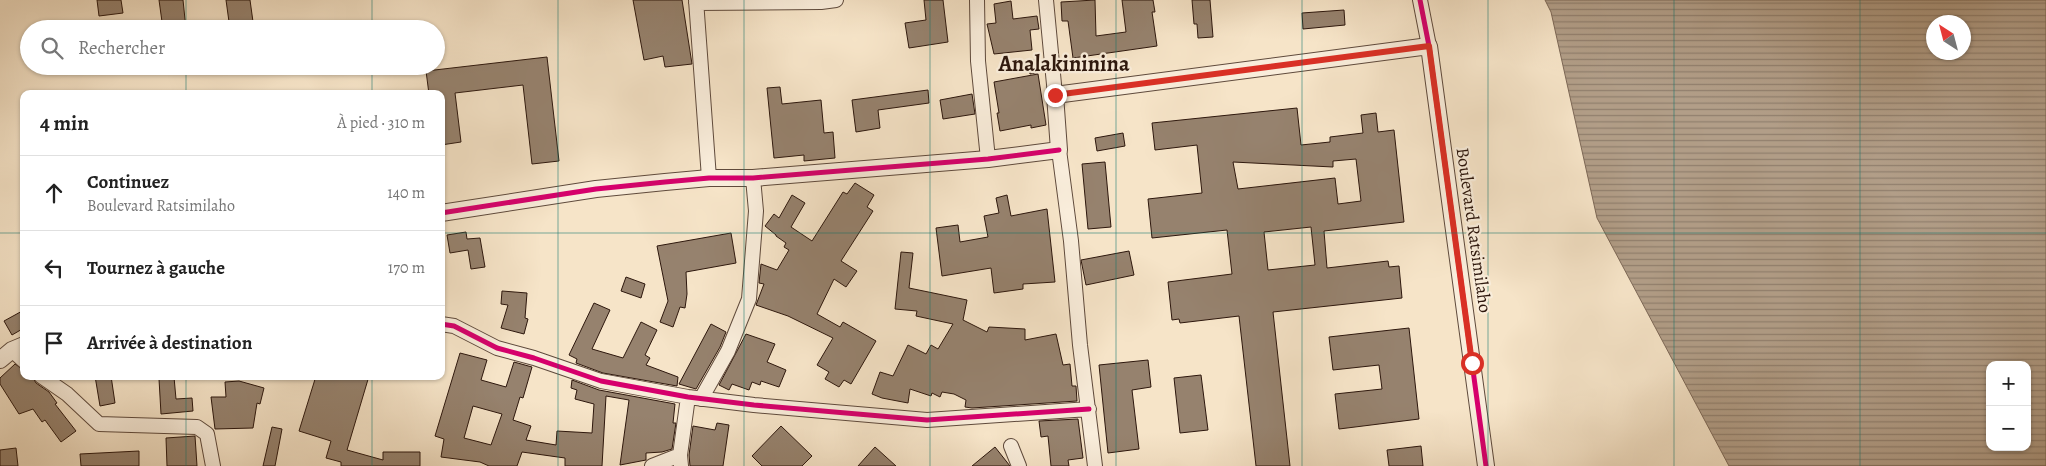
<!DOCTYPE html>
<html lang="fr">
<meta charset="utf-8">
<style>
:root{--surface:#fff;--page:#f6f6f6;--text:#222;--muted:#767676;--line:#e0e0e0}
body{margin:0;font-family:Alegreya,serif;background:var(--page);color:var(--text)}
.controls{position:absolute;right:15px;bottom:15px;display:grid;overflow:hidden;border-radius:10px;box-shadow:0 1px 4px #0004}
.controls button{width:45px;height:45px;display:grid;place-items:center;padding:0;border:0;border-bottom:1px solid var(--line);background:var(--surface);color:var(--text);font:25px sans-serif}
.compass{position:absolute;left:1926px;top:15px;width:45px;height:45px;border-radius:50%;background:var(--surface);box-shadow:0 1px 4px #0004;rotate:324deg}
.stop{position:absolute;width:15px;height:15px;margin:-11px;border:4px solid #d93025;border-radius:50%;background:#fff}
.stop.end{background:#d93025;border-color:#fff;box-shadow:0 1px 5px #0008}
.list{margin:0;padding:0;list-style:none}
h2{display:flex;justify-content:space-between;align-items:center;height:65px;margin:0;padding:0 20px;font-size:21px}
h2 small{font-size:16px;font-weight:400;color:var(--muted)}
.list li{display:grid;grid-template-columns:32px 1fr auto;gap:15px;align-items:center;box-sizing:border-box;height:75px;padding:0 20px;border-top:1px solid var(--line)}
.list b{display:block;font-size:19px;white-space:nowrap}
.list p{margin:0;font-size:16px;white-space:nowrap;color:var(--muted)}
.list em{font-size:16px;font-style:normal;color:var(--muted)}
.icon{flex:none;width:28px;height:28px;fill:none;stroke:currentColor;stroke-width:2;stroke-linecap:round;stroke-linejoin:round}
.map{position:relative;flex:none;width:2046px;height:466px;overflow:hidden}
.search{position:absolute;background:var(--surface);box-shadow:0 1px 4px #0004;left:20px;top:20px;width:425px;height:55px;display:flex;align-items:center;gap:12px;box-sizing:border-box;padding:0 18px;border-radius:28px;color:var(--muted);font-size:19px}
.panel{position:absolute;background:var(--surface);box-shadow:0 1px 4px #0004;left:20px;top:90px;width:425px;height:290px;border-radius:10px}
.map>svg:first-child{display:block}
</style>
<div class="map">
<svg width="2046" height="466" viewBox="0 0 2046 466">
<defs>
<pattern id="water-rules" width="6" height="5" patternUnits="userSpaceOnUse" patternTransform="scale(1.25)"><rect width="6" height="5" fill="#b29e88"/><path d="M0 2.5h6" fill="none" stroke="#91806e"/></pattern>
</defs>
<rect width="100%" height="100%" fill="#f6e4c8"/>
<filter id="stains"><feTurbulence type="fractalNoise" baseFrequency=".004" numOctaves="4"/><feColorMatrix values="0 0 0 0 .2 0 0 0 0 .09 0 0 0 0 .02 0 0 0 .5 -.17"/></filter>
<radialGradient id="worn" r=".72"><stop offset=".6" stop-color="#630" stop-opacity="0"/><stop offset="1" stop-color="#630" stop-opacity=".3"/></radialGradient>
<!-- water -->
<path fill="url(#water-rules)" stroke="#7d6857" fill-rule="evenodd" d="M1545 0H2046V466H1729L1597 218 1551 12ZM1934 22H1964V52H1934ZM1990 365H2027V447H1990Z"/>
<!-- building -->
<path fill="#96826e" stroke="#2d170d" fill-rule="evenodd" d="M97 0H121L123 13 99 16Z
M159 0H183L186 29H163Z
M226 0H250L254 29H230Z
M633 0H682L692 64 665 67 663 56 644 60Z
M924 0H943L948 42 909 48 905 23 926 20Z
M1095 0 1096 36 1126 32 1122 0H1153L1155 12H1152L1157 46 1073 58 1068 21H1062L1061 2Z
M1192 0H1210L1213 37 1198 38 1197 24H1194Z
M1011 1 1013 19 1037 16 1039 29 1030 30 1032 50 994 54 987 24 996 23 994 4Z
M1344 10 1345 25 1303 29 1302 13Z
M547 57 559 161 532 164 523 85 455 93 461 142 441 145V94H429L426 71Z
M1040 59 1042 72 1030 74 1027 61Z
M1038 74 1046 125 1031 128V125L1000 131 997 113H999L994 82Z
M780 87 782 104 821 100 824 133 833 132 835 158 804 161V155L774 158 767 88Z
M928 90 929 103 878 110 880 128 856 132 852 100Z
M972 94 975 114 943 119 940 100Z
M1297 108 1301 145 1330 142V137L1363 133 1361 115 1376 113 1378 132 1394 130 1404 222 1324 231 1327 268 1388 261 1389 267 1399 266 1402 298 1273 312 1290 466H1256L1239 316 1180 323 1179 319 1172 320 1168 282 1232 274 1227 230 1152 238 1148 199 1202 193 1197 145 1155 150 1152 123ZM1356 159 1361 201 1338 204 1335 178 1238 189 1233 162 1333 167V161ZM1311 227 1315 265 1268 270 1264 232Z
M1123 133 1125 146 1097 151 1095 138Z
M1105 162 1111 227 1088 229 1082 164Z
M855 183 874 195 867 207 873 211 841 261 857 271 846 287 834 279 817 314 840 327 843 322 876 341 851 384 844 380 839 387 825 379 829 372 817 365 833 338 788 316 756 305 764 284 759 283 761 264 777 270 789 250 784 247 786 243 776 236V235L765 226 774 214 779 218 792 195 805 203 791 227 812 241 843 192 847 194Z
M1007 195 1011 216 1047 209 1055 282 1023 284V289L994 293 991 268 942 276 936 228 958 225 960 242 988 237 984 216 999 213 996 198Z
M466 232 467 239 480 238 485 267 471 269 468 250 450 253 447 235Z
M731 233 736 263 686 272 687 294 685 308 680 307 673 327 660 322 668 301 657 246Z
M1129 251 1134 275 1086 285 1081 260Z
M901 252 913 253 909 288 967 300 963 320 987 332 989 327 1025 329V340L1056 334 1063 365 1070 364 1072 386H1076L1077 401 972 408 965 407 966 400 954 394 942 392 940 397 932 393 931 396 910 389 908 403 882 398 872 394 880 372 893 376 908 345 926 354 931 345 938 349 953 324 916 316 917 311 895 309Z
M626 277 645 284 641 298 621 291Z
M502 291 527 293 525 318 528 319 524 334 501 328 508 305 501 304Z
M594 303 610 310 592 349 623 358 641 322 657 330 645 355 650 358 646 365 678 377 677 386 603 373 576 363 577 359 569 355Z
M24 310V328L12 335 4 321Z
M711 324 726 332 720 347 696 389 679 384Z
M1409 328 1419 419 1339 429 1335 394 1382 389 1379 365 1333 370 1329 337Z
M746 334 775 344 767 362 786 370 779 387 761 381 760 385 752 382 749 390 732 384 729 390 719 385Z
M460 353 487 360 481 380 506 387 514 362 532 367 523 398 520 397 513 420 531 426 526 440 556 445 557 431 592 433 594 404 575 399 577 390 571 388 572 380 599 390 675 404 673 423H676L672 449 662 452 646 453V460L620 465 629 400 606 396 602 466H565V458L522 452 517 466H489L480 462 441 457 444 439 435 436ZM473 406 502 414 491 445 464 438Z
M1148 360 1151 387 1132 390 1139 449 1108 453 1099 365Z
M15 364 24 370V376H32L36 383 49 392 57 403 55 404 76 431 61 442 45 420 42 422 33 409 19 414 0 384V378Z
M1201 375 1208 430 1180 433 1174 378Z
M95 376H111L115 403 100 406Z
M316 376H369L347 450 383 460V452H420V466H341V462L326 458 331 441 299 431Z
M174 377 176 399 192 398 193 411 161 414 159 379Z
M239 381 264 388 260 404 257 403 253 428 215 429 211 397H226L225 382Z
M1078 419 1083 458 1068 460 1069 466H1051L1048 436 1041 437 1039 421Z
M717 423 729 425 723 466H690L689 455 693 426 715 430Z
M781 426 812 456 802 466H762L752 456Z
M272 427 282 429 275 466H263Z
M195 436 197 466H167L166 438Z
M1421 446 1423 466H1389L1387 450Z
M875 447 896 466H858Z
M995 447 1010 466H972Z
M16 448 18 466H0V450Z
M139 451V466H81L80 454Z"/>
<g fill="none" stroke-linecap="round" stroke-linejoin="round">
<!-- minor casing -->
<g stroke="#5f4a3c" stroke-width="16">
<path id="minor" d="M696 0 709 178
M977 0 978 61 988 159
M1046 0 1055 95
M1420 0 1429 46
M696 3 821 2 836 0
M1059 150 1071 241 1080 345 1095 466
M441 324 454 326 497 348 534 358 601 381 688 397 754 405 927 420 1089 409
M12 350 24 361
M41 376 67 394 99 424 197 427 207 434 213 466
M701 399 728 351 749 299 756 211 753 178
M1011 446 1019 466
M652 466 680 455
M681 466 680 455 688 397"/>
</g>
<!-- tertiary casing -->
<g stroke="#5f4a3c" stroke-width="18">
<path id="tertiary" d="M441 213 596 189 665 182 709 178H753L988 159 1059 150 1055 95 1429 46 1486 466
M0 360 12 350 24 345"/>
</g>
<!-- minor -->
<use href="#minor" stroke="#f9eddb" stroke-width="14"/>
<!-- tertiary -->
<use href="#tertiary" stroke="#f9eddb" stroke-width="16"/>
<!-- cycleway casing -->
<g stroke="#f9eddb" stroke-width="8">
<path id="cycleway" d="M1420 0 1429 46 1486 466
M441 213 596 189 665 182 709 178H753L988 159 1059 150
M441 324 454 326 497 348 534 358 601 381 688 397 754 405 927 420 1089 409"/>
</g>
<!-- cycleway -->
<use href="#cycleway" stroke="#d6006c" stroke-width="5"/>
</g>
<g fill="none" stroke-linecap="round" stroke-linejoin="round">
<!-- route -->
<path stroke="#d93025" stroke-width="6" d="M1055 95 1429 46 1472 363"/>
</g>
<!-- grid -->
<path fill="none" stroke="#0f766e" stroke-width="1" stroke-opacity="0.55" d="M186 0V29M372 0V29M558 0V466M744 0V466M930 0V466M1116 0V466M1302 0V466M1488 0V466M1674 0V466M1860 0V466M186 66V94M372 66V94M0 233H24M441 233H2046M186 376V466M372 376V466"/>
<g text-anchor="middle" stroke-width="4.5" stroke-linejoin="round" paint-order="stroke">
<!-- street labels -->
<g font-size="18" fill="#2d170d" stroke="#f9eddb">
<text transform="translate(1474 230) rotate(82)" y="6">Boulevard Ratsimilaho</text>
</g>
<!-- district labels -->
<g font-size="22" font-weight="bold" fill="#2d170d" stroke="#f9eddb">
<text x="1064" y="71">Analakininina</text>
</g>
</g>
<rect width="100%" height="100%" filter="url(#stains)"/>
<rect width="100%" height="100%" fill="url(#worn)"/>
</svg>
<div class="controls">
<button>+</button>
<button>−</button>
</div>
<svg class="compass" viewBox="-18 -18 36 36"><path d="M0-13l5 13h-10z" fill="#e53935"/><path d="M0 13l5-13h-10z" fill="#767676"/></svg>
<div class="stop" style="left:1472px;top:363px"></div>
<div class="stop end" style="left:1055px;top:95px"></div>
<div class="search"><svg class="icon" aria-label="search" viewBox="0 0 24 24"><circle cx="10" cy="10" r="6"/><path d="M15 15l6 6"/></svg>Rechercher</div>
<section class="panel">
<h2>4 min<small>À pied · 310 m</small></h2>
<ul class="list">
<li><svg class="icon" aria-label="ahead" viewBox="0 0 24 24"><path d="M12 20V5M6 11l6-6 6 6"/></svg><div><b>Continuez</b><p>Boulevard Ratsimilaho</p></div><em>140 m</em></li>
<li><svg class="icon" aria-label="left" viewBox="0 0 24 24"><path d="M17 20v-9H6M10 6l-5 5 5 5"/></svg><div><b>Tournez à gauche</b></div><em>170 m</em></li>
<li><svg class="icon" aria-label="arrive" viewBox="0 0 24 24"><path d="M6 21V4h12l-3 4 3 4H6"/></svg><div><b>Arrivée à destination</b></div></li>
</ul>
</section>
</div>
